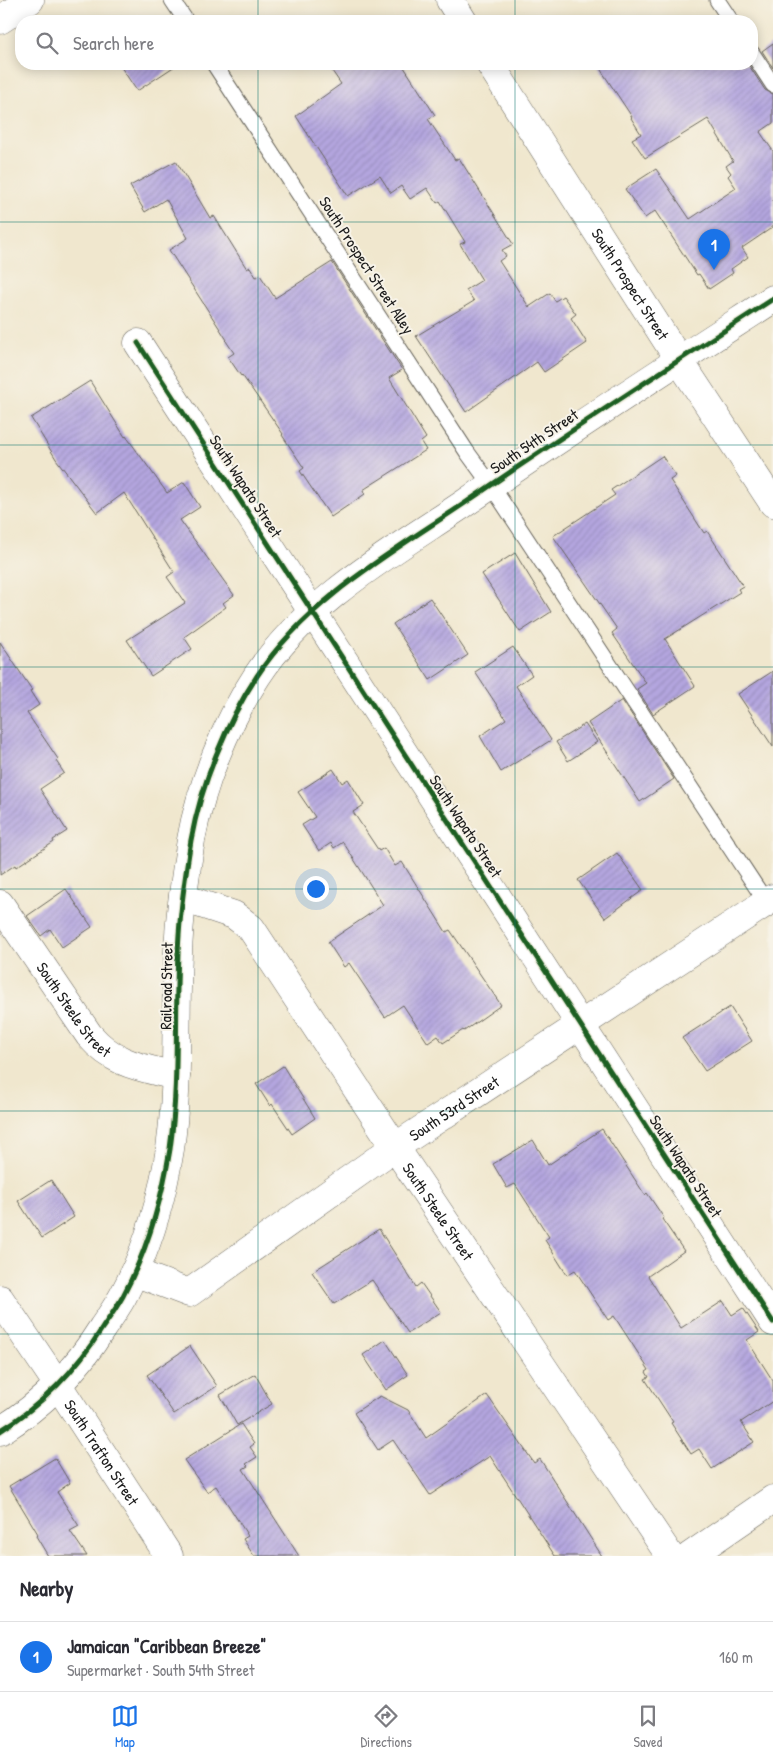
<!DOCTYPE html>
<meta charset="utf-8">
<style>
:root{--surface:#fff;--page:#f7f7f7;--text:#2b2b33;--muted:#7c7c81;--line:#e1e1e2;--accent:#1a73e8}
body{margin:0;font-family:"Patrick Hand",sans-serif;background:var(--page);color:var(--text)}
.you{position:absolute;left:315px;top:888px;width:18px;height:18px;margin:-12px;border:4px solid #fff;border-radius:50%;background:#1a73e8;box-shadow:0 0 0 8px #1a73e833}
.badge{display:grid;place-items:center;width:32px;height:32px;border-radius:50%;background:var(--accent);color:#fff;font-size:16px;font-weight:700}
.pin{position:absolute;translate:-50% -41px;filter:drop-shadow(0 1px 2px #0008)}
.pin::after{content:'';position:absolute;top:26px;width:18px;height:15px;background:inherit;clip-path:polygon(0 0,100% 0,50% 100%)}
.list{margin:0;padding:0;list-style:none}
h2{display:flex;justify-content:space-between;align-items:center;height:65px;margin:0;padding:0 20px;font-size:21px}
h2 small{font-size:16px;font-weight:400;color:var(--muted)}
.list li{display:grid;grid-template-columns:32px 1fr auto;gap:15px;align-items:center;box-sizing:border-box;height:70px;padding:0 20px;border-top:1px solid var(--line)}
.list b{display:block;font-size:19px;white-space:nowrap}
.list p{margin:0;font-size:16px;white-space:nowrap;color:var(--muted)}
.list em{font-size:16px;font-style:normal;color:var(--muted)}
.icon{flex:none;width:28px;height:28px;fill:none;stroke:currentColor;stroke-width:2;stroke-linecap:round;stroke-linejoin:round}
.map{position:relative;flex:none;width:773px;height:1556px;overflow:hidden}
.search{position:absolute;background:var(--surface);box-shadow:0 2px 12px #0003;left:15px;right:15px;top:15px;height:55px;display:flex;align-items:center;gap:12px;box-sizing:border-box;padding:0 18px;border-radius:20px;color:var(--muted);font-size:19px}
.sheet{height:135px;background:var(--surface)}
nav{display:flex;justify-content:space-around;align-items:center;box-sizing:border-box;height:70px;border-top:1px solid var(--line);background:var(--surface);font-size:14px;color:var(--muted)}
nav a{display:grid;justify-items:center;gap:2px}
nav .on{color:var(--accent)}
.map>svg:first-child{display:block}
</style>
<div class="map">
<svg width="773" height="1556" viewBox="0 0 773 1556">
<defs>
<pattern id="building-hatch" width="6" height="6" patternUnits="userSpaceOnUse" patternTransform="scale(1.25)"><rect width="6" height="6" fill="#b4a6df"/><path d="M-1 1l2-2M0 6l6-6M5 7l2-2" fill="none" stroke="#9a8ebf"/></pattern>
</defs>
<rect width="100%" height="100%" fill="#f7f3e8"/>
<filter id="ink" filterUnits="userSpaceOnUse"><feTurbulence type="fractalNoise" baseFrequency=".02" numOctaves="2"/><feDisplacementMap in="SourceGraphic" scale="10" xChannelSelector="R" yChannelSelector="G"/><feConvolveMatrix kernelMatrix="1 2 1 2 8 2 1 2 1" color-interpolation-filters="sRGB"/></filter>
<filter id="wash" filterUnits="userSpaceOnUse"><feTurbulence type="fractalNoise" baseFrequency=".0096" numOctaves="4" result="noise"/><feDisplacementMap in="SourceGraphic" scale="20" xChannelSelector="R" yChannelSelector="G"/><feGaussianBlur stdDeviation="1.12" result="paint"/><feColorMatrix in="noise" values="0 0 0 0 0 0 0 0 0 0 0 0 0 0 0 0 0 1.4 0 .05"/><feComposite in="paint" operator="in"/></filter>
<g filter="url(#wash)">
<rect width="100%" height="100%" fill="#f0e7ce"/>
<g id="blocks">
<!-- building -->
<path fill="url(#building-hatch)" d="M773 43V68L762 51Z
M119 64H178L137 91Z
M343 64H402L435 115 428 119 455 160 459 158 513 244 502 250 506 256 499 261 529 307 550 293 555 301 563 296 576 314 571 318 587 343 544 372 537 362 466 412 416 336 474 301 466 290 482 280 460 244 465 242 440 201 437 203 427 188 410 199 401 186 391 193 380 176 348 196 296 116 341 84 332 71Z
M597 64H748L765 90 773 94V123L760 132 773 151V227L742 248 748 257 731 269 733 273 709 289 699 274 697 275 655 211 645 218 625 189 656 169 690 219 736 188 728 176 731 173 726 166 733 161 708 119 645 158 632 139 641 134 631 118 632 117Z
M176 161 210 218 214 216 247 269 250 267 256 277 260 275 275 298 332 262 402 370 389 378 426 438 421 442 426 450 363 490 365 494 331 517 300 471 304 468 282 435 283 434 242 375 241 376 228 357 234 353 226 341 227 340 169 250 188 238 166 199 145 212 130 186Z
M90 381 125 437 126 436 167 493 184 482 200 507 180 520 234 595 223 603 226 607 184 637 192 649 151 676 127 640 185 603 167 577 174 572 124 493 97 513 56 459 31 418Z
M662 456 676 476 670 480 704 533 707 531 743 586 738 589 740 592 665 639 695 686 653 714 637 689 646 683 612 633 617 629 553 536 615 495 611 490Z
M515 553 551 612 520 632 482 574Z
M430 598 468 655 430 680 393 624Z
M0 642 32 690 30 691 39 705 27 713 58 759 56 761 64 773 40 789 67 831 53 840 54 842 16 867 15 865 0 875Z
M513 647 532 675 516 686 551 740 501 772 480 736 506 719 475 672Z
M773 671V747L738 694Z
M622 700 674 779 640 802 588 723Z
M585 724 597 742 568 761 556 742Z
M333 769 342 783 348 779 364 805 353 812 379 851 384 848 395 866 402 862 446 932 450 930 501 1005 464 1031 463 1030 443 1043 438 1036 428 1043 403 1005 385 1017 349 963 344 967 328 942 383 905 343 842 334 848 331 843 319 851 302 825 315 817 298 792Z
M617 853 643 890 605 918 578 880Z
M66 889 92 927 62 947 50 929 41 936 27 916Z
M730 1007 752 1041 705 1071 682 1038Z
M283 1066 315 1118 292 1134 272 1104 270 1106 256 1084Z
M602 1129 645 1195 647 1193 664 1218 662 1219 684 1251 648 1276 681 1328 723 1301 732 1315 743 1308 759 1332 747 1340 773 1381V1401L741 1422 754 1442 712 1469 699 1449 691 1454 671 1423 673 1422 645 1379 649 1377 646 1372 649 1370 614 1316 608 1320 575 1270 567 1275 545 1240 549 1237 515 1184 507 1188 493 1164 533 1140 548 1165Z
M51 1180 74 1217 42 1238 18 1201Z
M379 1229 416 1287 421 1283 441 1312 408 1333 372 1280 334 1304 312 1272Z
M385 1340 408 1375 386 1390 363 1355Z
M190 1346 217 1386 174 1414 147 1375Z
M255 1374 272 1404 237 1425 220 1395Z
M487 1395 534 1463 540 1459 602 1556H555L490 1456 430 1495 393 1440 378 1450 354 1413 380 1396 408 1410 426 1438Z
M241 1424 254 1444 250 1447 257 1457 246 1464 248 1466 243 1469 299 1556H254L243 1539 248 1536 216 1486 207 1492 184 1460Z
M55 1458 70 1483 57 1492 79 1526 70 1531 87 1556H48L36 1536 38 1534 9 1486Z"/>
</g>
</g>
<g filter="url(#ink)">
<use href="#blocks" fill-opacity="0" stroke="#66635a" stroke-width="1"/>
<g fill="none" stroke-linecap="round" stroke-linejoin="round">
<!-- service casing -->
<g stroke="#66635a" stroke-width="17">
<path id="service" d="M172 0 186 21
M717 0 731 21
M752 53 773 85
M214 64 467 452 491 485 770 908"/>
</g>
<!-- minor casing -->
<g stroke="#66635a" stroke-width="29">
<g id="minor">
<path d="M450 0 463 21"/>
<path id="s1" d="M490 64 679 360 773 503"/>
<path d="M138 343 773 1322"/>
<path id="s2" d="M183 898 234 915 251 928 395 1147 670 1556"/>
<path id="s3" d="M0 904 89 1035C115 1065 140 1067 176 1076"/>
<path id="s4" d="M134 1272 189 1293 395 1147 773 898"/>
<path id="s5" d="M0 1299 58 1385 169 1556"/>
<path d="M690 1556 773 1499"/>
</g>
</g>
<!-- tertiary casing -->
<g stroke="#66635a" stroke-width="29">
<path id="tertiary" d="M0 1431C42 1405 77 1369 103 1327 110 1317 117 1307 123 1296 147 1251 162 1199 170 1149 180 1078 174 1006 179 935 181 904 186 871 191 840 201 785 226 723 257 676 307 600 391 553 465 503 566 433 670 366 773 299"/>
</g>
<!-- secondary casing -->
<g stroke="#66635a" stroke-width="29">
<path id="secondary" d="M0 20 30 0"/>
</g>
<!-- service -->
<use href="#service" stroke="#fff" stroke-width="15"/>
<!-- minor -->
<use href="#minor" stroke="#fff" stroke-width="28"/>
<!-- tertiary -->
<use href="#tertiary" stroke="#fff" stroke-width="28"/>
<!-- secondary -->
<use href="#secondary" stroke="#fff" stroke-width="28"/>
<!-- cycleway casing -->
<g stroke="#f7f3e8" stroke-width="8">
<path id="cycleway" d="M138 343 773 1322
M0 1431C42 1405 77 1369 103 1327 110 1317 117 1307 123 1296 147 1251 162 1199 170 1149 180 1078 174 1006 179 935 181 904 186 871 191 840 201 785 226 723 257 676 307 600 391 553 465 503 566 433 670 366 773 299"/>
</g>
<!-- cycleway -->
<use href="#cycleway" stroke="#1b5e20" stroke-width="5"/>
</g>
</g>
<!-- grid -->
<path fill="none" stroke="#0f766e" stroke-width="1" stroke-opacity="0.55" d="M258 0V21M515 0V21M258 64V1556M515 64V1556M0 222H773M0 445H773M0 667H773M0 889H773M0 1111H773M0 1334H773"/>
<g text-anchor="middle" stroke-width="4" stroke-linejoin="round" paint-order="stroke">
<!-- street labels -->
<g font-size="16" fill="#1c1c1c" stroke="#f7f3e8">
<text transform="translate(367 265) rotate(57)" y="6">South Prospect Street Alley</text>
<text dy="6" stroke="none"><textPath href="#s1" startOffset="261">South Prospect Street</textPath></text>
<text transform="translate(534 441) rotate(-34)" y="6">South 54th Street</text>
<text transform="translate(246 486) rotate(57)" y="6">South Wapato Street</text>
<text transform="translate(466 826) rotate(57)" y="6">South Wapato Street</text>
<text transform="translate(166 986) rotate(-89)" y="6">Railroad Street</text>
<text dy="6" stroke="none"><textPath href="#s3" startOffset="129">South Steele Street</textPath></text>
<text dy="6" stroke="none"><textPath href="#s4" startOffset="382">South 53rd Street</textPath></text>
<text transform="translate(686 1166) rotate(57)" y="6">South Wapato Street</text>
<text dy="6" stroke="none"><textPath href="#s2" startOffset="415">South Steele Street</textPath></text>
<text dy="6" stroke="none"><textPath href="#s5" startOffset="184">South Trafton Street</textPath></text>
</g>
</g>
</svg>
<div class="you"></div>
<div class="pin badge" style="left:714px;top:270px">1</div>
<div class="search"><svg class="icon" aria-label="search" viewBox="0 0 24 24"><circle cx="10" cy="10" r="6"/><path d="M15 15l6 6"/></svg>Search here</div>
</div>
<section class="sheet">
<h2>Nearby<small></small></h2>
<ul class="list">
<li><span class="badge">1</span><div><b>Jamaican &quot;Caribbean Breeze&quot;</b><p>Supermarket · South 54th Street</p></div><em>160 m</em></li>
</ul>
</section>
<nav>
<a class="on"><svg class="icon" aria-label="map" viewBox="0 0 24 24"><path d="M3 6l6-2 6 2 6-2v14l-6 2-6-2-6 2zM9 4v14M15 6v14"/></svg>Map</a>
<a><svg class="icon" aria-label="directions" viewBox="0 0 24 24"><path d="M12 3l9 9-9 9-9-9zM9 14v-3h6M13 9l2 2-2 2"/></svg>Directions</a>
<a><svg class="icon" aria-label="saved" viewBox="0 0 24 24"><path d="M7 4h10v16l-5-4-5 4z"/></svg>Saved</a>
</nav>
